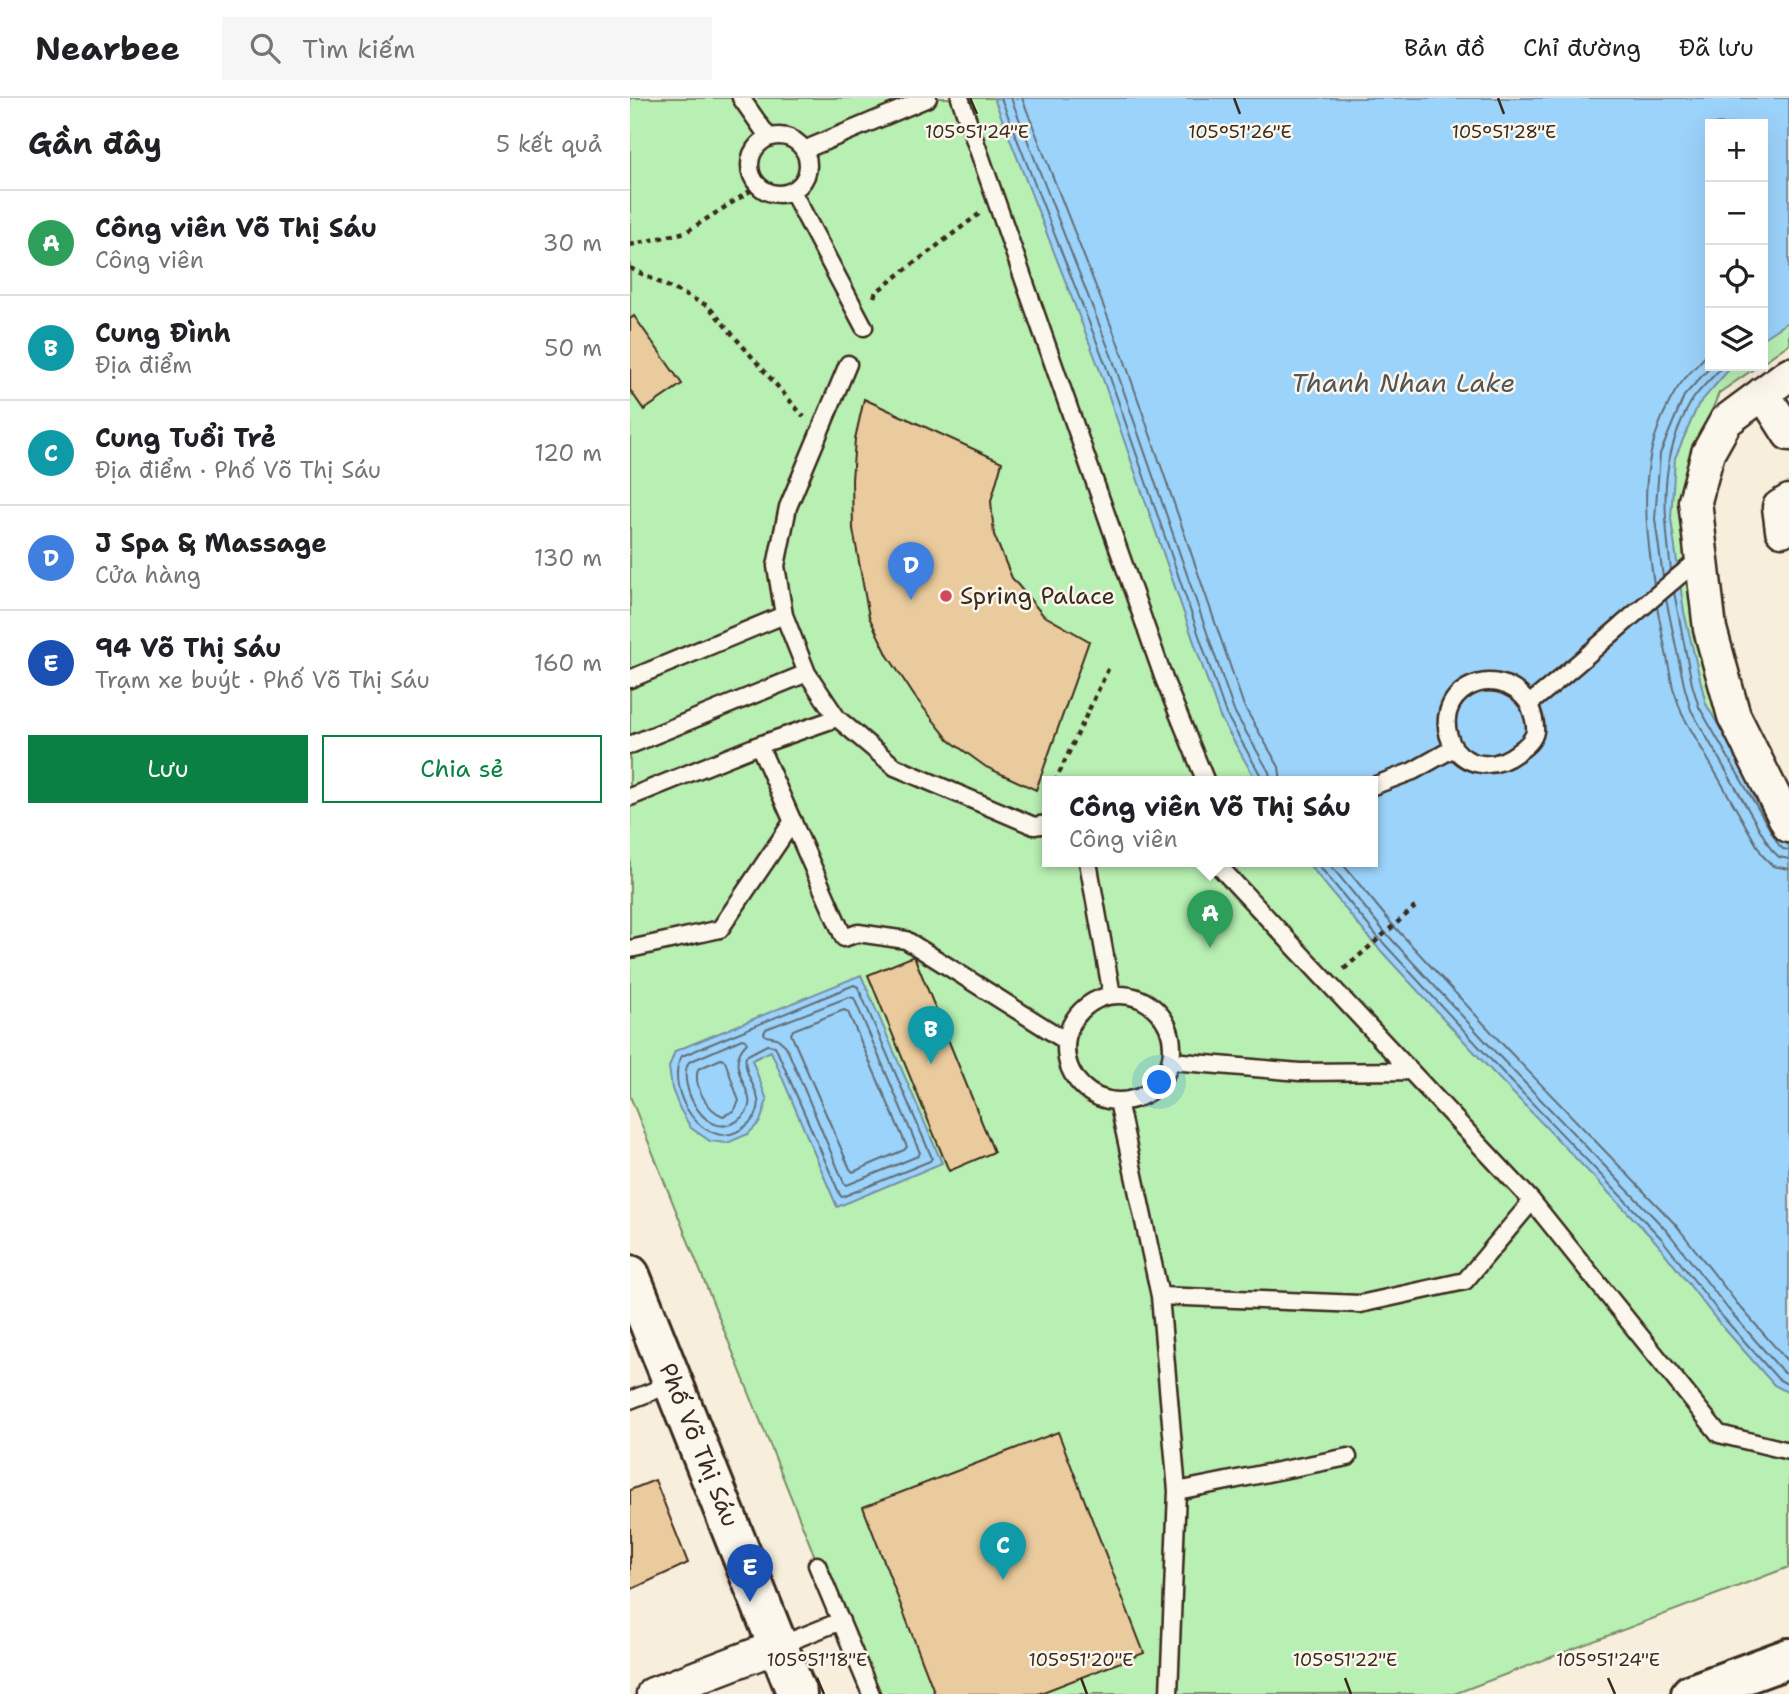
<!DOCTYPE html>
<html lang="vi">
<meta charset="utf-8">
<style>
:root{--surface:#fff;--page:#f6f6f6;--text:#202124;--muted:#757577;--line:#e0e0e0;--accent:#0b8043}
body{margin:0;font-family:"Shantell Sans",sans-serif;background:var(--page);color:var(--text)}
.controls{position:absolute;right:21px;top:21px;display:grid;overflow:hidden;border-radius:0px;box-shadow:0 7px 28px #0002}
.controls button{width:63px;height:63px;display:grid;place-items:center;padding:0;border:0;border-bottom:2px solid var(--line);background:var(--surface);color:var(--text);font:35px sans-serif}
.you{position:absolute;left:530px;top:985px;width:24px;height:24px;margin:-18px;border:5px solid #fff;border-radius:50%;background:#1a73e8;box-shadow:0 0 0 10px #1a73e833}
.badge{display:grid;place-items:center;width:46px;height:46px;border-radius:50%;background:var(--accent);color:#fff;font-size:23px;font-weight:700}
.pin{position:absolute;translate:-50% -58px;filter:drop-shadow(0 2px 4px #0008)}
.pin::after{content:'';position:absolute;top:37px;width:24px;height:21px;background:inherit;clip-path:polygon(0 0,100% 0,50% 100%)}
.popup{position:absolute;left:412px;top:678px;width:336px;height:91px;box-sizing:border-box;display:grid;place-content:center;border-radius:0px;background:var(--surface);filter:drop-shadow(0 2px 5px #0005);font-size:23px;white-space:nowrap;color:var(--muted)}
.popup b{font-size:26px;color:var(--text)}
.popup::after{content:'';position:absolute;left:50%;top:100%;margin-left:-14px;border:14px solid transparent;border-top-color:var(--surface)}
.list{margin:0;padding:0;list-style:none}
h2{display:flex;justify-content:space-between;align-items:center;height:91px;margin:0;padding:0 28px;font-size:30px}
h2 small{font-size:23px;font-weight:400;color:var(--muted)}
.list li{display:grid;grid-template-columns:46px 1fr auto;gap:21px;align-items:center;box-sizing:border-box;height:105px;padding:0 28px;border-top:2px solid var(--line)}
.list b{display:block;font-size:26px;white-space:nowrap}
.list p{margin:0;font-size:23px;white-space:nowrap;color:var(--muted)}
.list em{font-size:23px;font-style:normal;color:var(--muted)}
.actions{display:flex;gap:14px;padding:21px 28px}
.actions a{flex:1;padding:16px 0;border:2px solid var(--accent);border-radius:0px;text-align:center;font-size:24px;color:var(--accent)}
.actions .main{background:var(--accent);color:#fff}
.icon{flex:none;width:38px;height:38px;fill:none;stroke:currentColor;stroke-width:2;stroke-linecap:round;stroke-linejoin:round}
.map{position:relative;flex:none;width:1159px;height:1596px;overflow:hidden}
header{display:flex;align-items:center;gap:42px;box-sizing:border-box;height:98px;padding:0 35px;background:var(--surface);border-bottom:2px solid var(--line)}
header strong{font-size:33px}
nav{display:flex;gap:38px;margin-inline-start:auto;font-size:24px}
.search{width:490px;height:63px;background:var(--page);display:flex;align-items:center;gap:18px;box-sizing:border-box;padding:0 24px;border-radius:0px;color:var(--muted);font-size:26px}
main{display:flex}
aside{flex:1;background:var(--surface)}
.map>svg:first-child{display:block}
</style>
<header>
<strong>Nearbee</strong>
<div class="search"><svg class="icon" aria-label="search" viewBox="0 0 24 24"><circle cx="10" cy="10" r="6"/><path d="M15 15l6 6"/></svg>Tìm kiếm</div>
<nav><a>Bản đồ</a><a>Chỉ đường</a><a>Đã lưu</a></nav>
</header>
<main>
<aside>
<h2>Gần đây<small>5 kết quả</small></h2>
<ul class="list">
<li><span class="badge" style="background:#2e9e5b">A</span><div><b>Công viên Võ Thị Sáu</b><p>Công viên</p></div><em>30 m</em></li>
<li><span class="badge" style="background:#0f9aa8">B</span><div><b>Cung Đình</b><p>Địa điểm</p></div><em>50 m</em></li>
<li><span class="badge" style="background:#0f9aa8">C</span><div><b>Cung Tuổi Trẻ</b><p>Địa điểm · Phố Võ Thị Sáu</p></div><em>120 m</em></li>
<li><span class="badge" style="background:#3f7fe0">D</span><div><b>J Spa &amp; Massage</b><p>Cửa hàng</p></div><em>130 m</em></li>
<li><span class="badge" style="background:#1a4fb4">E</span><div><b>94 Võ Thị Sáu</b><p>Trạm xe buýt · Phố Võ Thị Sáu</p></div><em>160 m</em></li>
</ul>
<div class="actions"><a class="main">Lưu</a><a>Chia sẻ</a></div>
</aside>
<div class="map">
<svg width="1159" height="1596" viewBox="0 0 1159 1596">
<rect width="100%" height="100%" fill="#f8eedc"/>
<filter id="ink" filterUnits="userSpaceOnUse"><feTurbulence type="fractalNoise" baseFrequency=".0143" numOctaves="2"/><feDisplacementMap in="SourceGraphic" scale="14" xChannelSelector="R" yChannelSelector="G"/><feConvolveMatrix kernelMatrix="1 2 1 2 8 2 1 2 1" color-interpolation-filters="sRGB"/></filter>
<g filter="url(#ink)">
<!-- green -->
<path fill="#b8efb2" stroke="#7a8c68" stroke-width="2" fill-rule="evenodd" d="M0 0H1159V246L1133 264V26H1080V268H1128L1089 295 1068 346 1105 599 1159 703V1469L824 1596H240L0 998ZM417 684H743V764H417Z"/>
<!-- water -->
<path fill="#9cd3fb" stroke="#758fa3" stroke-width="2" d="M364 0H1159V223L1133 240V26H1080V268H1102L1068 307 1045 360 1041 421 1054 514 1076 606 1159 749V1295L1144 1287 1086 1221 1026 1144 858 969 741 842 677 764H743V684H627L590 619 468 267Z
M231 877 312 1065 207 1109 141 953 122 962 137 1002 130 1024 118 1036 97 1045 80 1043 61 1030 50 1011 42 991 39 969 45 953Z"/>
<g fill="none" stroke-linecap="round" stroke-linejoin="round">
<!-- shore -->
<path stroke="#626e76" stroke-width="2" d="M371 0 475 265 596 616 631 678 632 684
M381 0 483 262 604 613 639 674 641 684
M392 0 493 258 614 608 649 669 651 684
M1041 472C1033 411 1029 360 1061 304 1069 291 1083 279 1093 268
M1033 479 1025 421 1030 356 1054 298 1081 268
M1024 487C1014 416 1007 358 1045 294 1054 279 1069 266 1080 253
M1044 494 1062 586 1069 609 1149 747 1153 751 1159 752
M1036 501 1054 587 1061 612 1141 751 1149 759 1159 761
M1027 509 1043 590 1052 616 1133 758 1143 768 1159 771
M686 764 747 838 863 964 1031 1140 1091 1217 1148 1281 1159 1287
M698 764 753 832 869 958 1038 1134 1098 1211 1153 1274 1159 1277
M711 764 761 825 877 951 1046 1127 1106 1204 1159 1265
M224 887 228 889 302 1060 300 1063 212 1099 210 1097 145 948 137 947 116 958C111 983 146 1003 117 1027 76 1063 32 990 52 958Z
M219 899 224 900 290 1055 288 1058 217 1087 214 1085 156 948 147 940 136 938 134 935 136 931Z
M214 912 218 914 277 1049 274 1052 223 1074 220 1071 161 936 163 932Z
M112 941 115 942 117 945C88 973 137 997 112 1019 78 1051 45 985 59 964Z
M91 961 95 963 109 1003 104 1013 93 1018C77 1012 63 988 68 971Z"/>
</g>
<!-- building -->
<path fill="#eacb9d" stroke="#3b2a1e" stroke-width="2" d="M4 218 52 286 14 312 0 292V221Z
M234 301 372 364 361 403 364 437 382 480 413 517 459 543 406 692 356 669 319 642 285 599 258 558 239 519 223 431 222 382 225 341Z
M284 858 364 1054 319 1073 238 877Z
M428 1334 514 1555 408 1596H305L233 1409Z
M25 1382 58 1465 0 1492V1392Z"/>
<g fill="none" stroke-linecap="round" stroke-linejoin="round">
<!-- lane casing -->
<g stroke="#3b2a1e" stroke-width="21">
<path id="lane" d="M111 0 139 40
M330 0 534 581 576 684
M120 67a29 29 0 1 1 58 0a29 29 0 1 1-58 0Z
M174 52 298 0
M162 93 234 229
M218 266 158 409 146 468 154 517 177 575 207 620 265 669 404 728 417 726
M0 581 154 517
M0 647 177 575
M129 647 214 840 228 835 276 842 436 943
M824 650C841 671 866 671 888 654 895 649 904 642 905 633 906 623 902 614 899 606
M743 688 783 673 824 650C794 596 865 558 899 606 958 559 1012 507 1071 460
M0 699 129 647 207 620
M458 764 482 897
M585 764 902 1103 1089 1336 1159 1353
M0 851 90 831 163 723
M436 950a53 53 0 1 1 106 0a53 53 0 1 1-106 0Z
M541 963 670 974 779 973
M488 1003 530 1198 547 1393 539 1596
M530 1198 730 1206 835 1183 902 1103
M0 1302 44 1285
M547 1393 718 1359
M187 1467 241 1596
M148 1548 211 1523"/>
</g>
<!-- street casing -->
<g stroke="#3b2a1e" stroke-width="37">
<path id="street" d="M1159 276 1096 323 1078 355 1065 403 1080 531 1104 618 1159 728
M1133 295 1159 336
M1152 432 1149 409 1159 403
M23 1596 148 1548"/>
</g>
<!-- secondary casing -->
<g stroke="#3b2a1e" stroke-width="44">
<path id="secondary" d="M0 1177 167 1596
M1061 1596 1159 1560"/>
</g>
<!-- path -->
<path stroke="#3b2a1e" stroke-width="4.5" stroke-dasharray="5 5" stroke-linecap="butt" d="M0 147 56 134 128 88
M0 170 78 208 174 319
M244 199 246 194 349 116
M425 684 480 567
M714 871 785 809"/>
<!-- lane -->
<use href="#lane" stroke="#fbf7ec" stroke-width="16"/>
<!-- street -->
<use href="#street" stroke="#fbf7ec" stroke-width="32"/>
<!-- secondary -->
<use href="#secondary" stroke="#fbf7ec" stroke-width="38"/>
</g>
</g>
<!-- ticks -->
<path fill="none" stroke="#3b2a1e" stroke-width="2.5" d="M340 0 347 16M604 0 610 16M868 0 874 16M187 1580 194 1596M451 1580 457 1596M715 1580 721 1596M978 1580 985 1596"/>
<!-- markers -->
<circle fill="#d1495b" stroke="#fbf7ec" stroke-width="2.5" cx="316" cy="498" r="7"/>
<g text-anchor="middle" stroke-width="5" stroke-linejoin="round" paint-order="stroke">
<!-- poi labels -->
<g font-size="24" fill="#3b2a1e" stroke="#fbf7ec" text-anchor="start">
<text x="330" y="506">Spring Palace</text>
</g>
<!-- street labels -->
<g font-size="24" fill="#3b2a1e" stroke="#fbf7ec">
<text transform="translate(69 1347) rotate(68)" y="8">Phố Võ Thị Sáu</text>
</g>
<!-- water labels -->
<g font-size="26" font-style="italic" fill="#535455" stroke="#fbf7ec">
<text x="773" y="294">Thanh Nhan Lake</text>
</g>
</g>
<g font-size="18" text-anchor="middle" fill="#3b2a1e" stroke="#fbf7ec" stroke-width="5" stroke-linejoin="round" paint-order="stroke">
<text x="347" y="40">105°51'24"E</text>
<text x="610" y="40">105°51'26"E</text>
<text x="874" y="40">105°51'28"E</text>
<text x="187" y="1568">105°51'18"E</text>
<text x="451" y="1568">105°51'20"E</text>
<text x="715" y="1568">105°51'22"E</text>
<text x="978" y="1568">105°51'24"E</text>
</g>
</svg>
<div class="controls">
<button>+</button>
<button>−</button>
<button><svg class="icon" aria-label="locate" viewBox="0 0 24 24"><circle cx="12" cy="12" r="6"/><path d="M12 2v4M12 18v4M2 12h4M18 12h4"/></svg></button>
<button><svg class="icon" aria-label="layers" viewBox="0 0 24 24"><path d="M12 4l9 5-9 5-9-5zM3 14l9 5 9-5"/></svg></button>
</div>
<div class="you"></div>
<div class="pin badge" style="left:580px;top:850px;background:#2e9e5b">A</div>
<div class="popup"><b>Công viên Võ Thị Sáu</b>Công viên</div>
<div class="pin badge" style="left:301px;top:966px;background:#0f9aa8">B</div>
<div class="pin badge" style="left:373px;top:1482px;background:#0f9aa8">C</div>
<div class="pin badge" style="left:281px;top:502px;background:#3f7fe0">D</div>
<div class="pin badge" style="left:120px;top:1504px;background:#1a4fb4">E</div>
</div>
</main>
